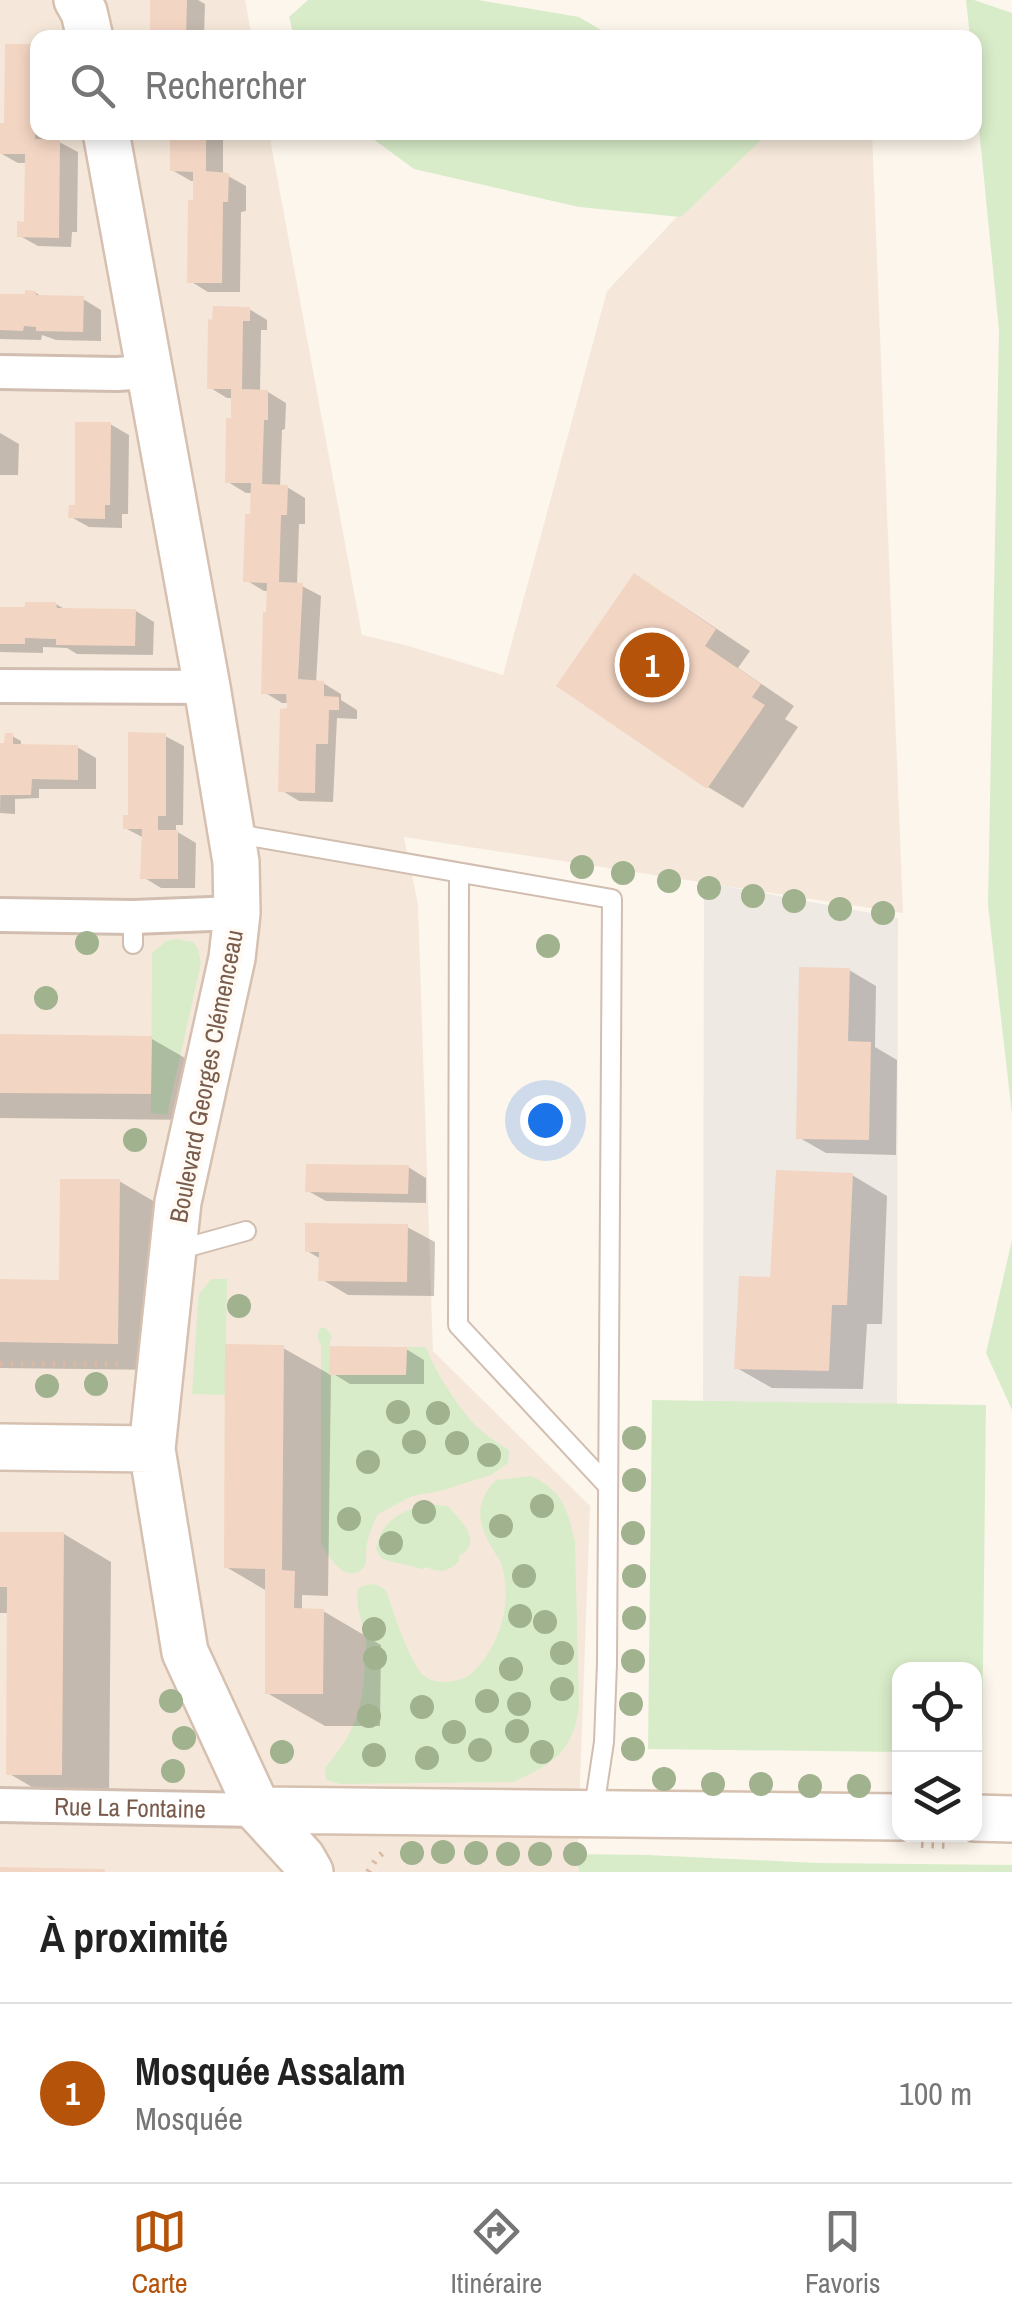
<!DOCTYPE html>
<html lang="fr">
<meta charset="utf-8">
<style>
:root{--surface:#fff;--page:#f6f6f6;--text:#222;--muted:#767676;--line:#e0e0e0;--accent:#b45309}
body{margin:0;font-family:"Archivo Narrow",sans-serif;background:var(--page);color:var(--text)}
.controls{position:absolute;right:30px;bottom:30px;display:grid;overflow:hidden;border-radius:20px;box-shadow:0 5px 15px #0003}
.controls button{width:90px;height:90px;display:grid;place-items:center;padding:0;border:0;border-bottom:2px solid var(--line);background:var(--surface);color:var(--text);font:50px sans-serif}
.you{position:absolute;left:545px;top:1120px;width:35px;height:35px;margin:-25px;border:8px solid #fff;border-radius:50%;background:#1a73e8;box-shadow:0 0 0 15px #1a73e833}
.badge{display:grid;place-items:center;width:65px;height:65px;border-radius:50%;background:var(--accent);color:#fff;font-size:32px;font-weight:700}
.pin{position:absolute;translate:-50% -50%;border:5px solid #fff;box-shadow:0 2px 10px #0006}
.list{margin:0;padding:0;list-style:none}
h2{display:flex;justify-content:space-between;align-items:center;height:130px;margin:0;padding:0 40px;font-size:42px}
h2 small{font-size:32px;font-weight:400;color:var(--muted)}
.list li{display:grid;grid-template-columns:65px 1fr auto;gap:30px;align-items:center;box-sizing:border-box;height:180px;padding:0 40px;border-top:2px solid var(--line)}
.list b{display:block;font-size:38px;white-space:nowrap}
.list p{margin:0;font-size:32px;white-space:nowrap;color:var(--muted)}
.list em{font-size:32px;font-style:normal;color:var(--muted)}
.icon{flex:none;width:55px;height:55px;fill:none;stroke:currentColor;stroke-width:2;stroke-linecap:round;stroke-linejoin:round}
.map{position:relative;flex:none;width:1012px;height:1872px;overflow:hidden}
.search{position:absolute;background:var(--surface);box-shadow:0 5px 15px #0003;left:30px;right:30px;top:30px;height:110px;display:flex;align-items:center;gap:25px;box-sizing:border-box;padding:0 35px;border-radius:20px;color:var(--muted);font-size:38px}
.sheet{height:310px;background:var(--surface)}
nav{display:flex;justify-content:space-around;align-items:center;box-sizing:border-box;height:140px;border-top:2px solid var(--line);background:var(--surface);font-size:28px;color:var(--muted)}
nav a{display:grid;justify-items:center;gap:5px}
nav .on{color:var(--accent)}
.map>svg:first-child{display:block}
</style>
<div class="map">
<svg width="1012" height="1872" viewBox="0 0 1012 1872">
<rect width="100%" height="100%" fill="#fdf6ec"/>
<!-- residential -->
<path fill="#f5e8da" d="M0 0H245L252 37 38 38V132L269 133 362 635 405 645 503 675 607 291 756 133H872L903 913 404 837 418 904 433 1351 590 1506 577 1867 579 1872H0Z"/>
<!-- industrial -->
<path fill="#efe9e4" d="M704 882 898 918 897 1404 703 1402Z"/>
<!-- green -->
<path fill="#d8ecc9" d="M308 0H478L579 17 613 37H294L289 17Z
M966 0H974L1012 13V1114L988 905 999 330 975 88 974 38 970 37Z
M765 132 767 134 681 217 579 207 414 169 365 133Z
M176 939 193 942 198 949 201 963 167 1115 151 1113 152 953 166 941Z
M1012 1240V1410L986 1353Z
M211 1279H227L225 1395 192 1394 198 1301 199 1294Z
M320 1328H326L332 1336 330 1340V1375H406L407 1347H426C435 1372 457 1405 475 1425 485 1435 497 1442 509 1450L508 1463 491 1475 440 1491 412 1496 378 1514C372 1526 367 1539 366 1552 366 1558 367 1563 363 1568 346 1586 327 1555 321 1543V1346L317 1336Z
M652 1400 986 1405 982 1752H975L974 1670H900L899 1752 648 1749Z
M531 1476C563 1491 567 1509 575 1541L579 1707C573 1752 553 1764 513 1782L340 1784 326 1780 325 1768C351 1737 361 1717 364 1675 365 1662 367 1648 365 1636 362 1619 355 1607 358 1589 368 1583 377 1582 386 1591 393 1610 410 1664 424 1676 432 1682 444 1683 454 1681 462 1679 468 1677 474 1671 500 1645 511 1606 503 1570 502 1562 497 1556 493 1550 477 1522 474 1503 496 1480Z
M428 1504 448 1506C461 1520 484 1544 459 1556V1561C450 1571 440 1574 427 1567L422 1569 389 1561 381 1558 376 1549C381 1520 401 1511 428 1504Z
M575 1854 648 1855 818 1863 1012 1865V1872H579Z"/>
<!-- shadow -->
<path fill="#0003" d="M152 0H198L205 4 204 38H152Z
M38 46V132H59L53 133 52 142H59L78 152 77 232H72L71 247 38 246 20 236 26 224 27 163H18L0 153V125H6Z
M172 132H223V175L228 176 246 186V211L241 212 240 292H208L190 281 196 181H191L172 170Z
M36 293 44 298 83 299 101 310V341L56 340 42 335 41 340 0 339V296Z
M249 309 267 320V330H261L260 392H268L286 403 285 429 282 430 280 487H287L305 498V524H299L297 585 302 586 321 596 316 683H323L341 694V700L357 710V719L337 718 333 802 299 801 281 790 289 703H282L264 692 269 591H264L246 580 253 493H246L228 482 234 398H227L209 387 210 322Z
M110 424 129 435 128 514H122V528L89 527 71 517 77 507Z
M0 433 19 444 18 475H0Z
M634 576 669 597 750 651 738 668 794 706 785 719 798 727 743 808 708 787 559 686Z
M56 604 66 610 136 611 154 622 153 655 77 654 67 648 43 647V653L0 652V610Z
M12 736 21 741V746L77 747 96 758V789H39V798L15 799V814L0 813 1 746Z
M165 736 184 746 183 825H176V831L196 843 195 888H161L143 877 144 838 125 828Z
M849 970 876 986 875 1047 897 1060 896 1155 826 1153 798 1137Z
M0 1037 152 1039 199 1066 198 1120 0 1118Z
M408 1167 426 1178V1203L326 1201 308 1191Z
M852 1175 887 1196 882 1324H867L863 1389 772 1388 737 1368 772 1279Z
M119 1181 167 1209 165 1370 0 1368V1282H61Z
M407 1227 435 1242 434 1296 348 1295 321 1279V1259L307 1251Z
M283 1348 331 1375 328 1596 302 1595V1611H323L381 1645 380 1726H325L267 1693V1591L226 1567Z
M406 1349 424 1360V1384H350L332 1373Z
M0 1534H64L111 1562 109 1801H56L8 1773 9 1613H0Z"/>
<!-- building -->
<path fill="#f3d5c3" d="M150 0H187L186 38H150Z
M5 44H38V124H35V139H60L59 238 17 237V221L24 222 25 154H0V123H4Z
M170 132H206V171L229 173 228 202H223L222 283H187L188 200H193V172L170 171Z
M25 290 36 291V295L84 296 83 332 36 331V327L24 326 23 331 0 330V294H25Z
M213 306 250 307V321H243L242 389 268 390V420H264L262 484 288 485 287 515H281L279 582 303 583 298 679 324 681V696L339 697V710H329L328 744H316L315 793 278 792 280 709 287 708 286 694H261L263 612H266L267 583 243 582 245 514H250L251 483H225L226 418H231V389H207L208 319 212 320Z
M75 422H111L110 505H105V519L68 518 69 505H75Z
M634 573 716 629 705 646 761 684 752 697 765 705 707 789 556 686Z
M25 602H56L57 608 136 609 135 646 56 645V639L25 638V644H0V607H25Z
M128 732 166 733V816H158V830H178V879H140L142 829H123V815H128Z
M5 733H13V744L78 745V780L32 779 31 795H0V743H4Z
M799 967 850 968 848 1041 871 1042 869 1140 796 1139Z
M0 1034 152 1036 151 1094 0 1093Z
M306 1164 409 1165 408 1194 305 1192Z
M776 1170 853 1173 847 1305H832L829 1371 734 1369 739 1276 770 1277Z
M60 1179H120L118 1344 0 1342V1279L59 1280Z
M305 1223 408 1224 407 1282 318 1281 319 1252H305Z
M225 1344 284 1345 282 1570 295 1571 294 1608 324 1609 323 1694H265V1569L224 1568Z
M330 1346 407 1347 406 1375H329Z
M0 1532H64L62 1775H6L7 1587H0Z
M0 1867 105 1869V1872H0Z"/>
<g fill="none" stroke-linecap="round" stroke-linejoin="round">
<!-- lane casing -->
<g stroke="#d1beb0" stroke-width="22">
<path id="lane" d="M232 833 612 899 607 1663 604 1742 596 1795V1812
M459 873 458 1325 608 1486
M133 917V944
M174 1251 246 1231"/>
</g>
<!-- street casing -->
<g stroke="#d1beb0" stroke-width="38">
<g id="street">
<path d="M0 372 117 374 148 372"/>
<path d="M0 686 207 687"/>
<path d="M0 915 133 917 237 913"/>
<path id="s1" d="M0 1805 258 1810"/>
</g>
</g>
<!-- secondary casing -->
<g stroke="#d6c0b0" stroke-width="50">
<path id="secondary" d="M77 0 84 12 90 38
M106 132 207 687 236 862 237 913 232 958 178 1202 152 1449 185 1652 258 1810 302 1858 310 1872
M0 1447 152 1449
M258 1810 900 1817
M974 1818 1012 1819"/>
</g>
<!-- path -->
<path stroke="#d9b8a5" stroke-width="6" stroke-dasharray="2.5 8" stroke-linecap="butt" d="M0 1364H124
M921 1845 949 1846
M368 1872 377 1858 386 1850"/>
<!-- lane -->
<use href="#lane" stroke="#fff" stroke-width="18"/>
<!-- street -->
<use href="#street" stroke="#fff" stroke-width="32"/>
<!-- secondary -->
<use href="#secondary" stroke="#fff" stroke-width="45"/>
</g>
<!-- trees -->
<g fill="#a0b28e">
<circle cx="582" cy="867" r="12"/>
<circle cx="623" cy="873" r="12"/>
<circle cx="669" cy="881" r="12"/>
<circle cx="709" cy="888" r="12"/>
<circle cx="753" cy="896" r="12"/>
<circle cx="794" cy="901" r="12"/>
<circle cx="840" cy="909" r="12"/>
<circle cx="883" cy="913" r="12"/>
<circle cx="87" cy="943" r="12"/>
<circle cx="548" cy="946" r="12"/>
<circle cx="46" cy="998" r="12"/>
<circle cx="135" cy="1140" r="12"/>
<circle cx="239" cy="1306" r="12"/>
<circle cx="96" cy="1384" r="12"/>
<circle cx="47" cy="1386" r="12"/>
<circle cx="398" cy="1412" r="12"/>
<circle cx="438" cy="1413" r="12"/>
<circle cx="634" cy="1438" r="12"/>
<circle cx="414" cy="1442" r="12"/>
<circle cx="457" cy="1443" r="12"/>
<circle cx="489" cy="1455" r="12"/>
<circle cx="368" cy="1462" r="12"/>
<circle cx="634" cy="1480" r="12"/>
<circle cx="542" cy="1506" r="12"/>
<circle cx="424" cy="1512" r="12"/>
<circle cx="349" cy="1519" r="12"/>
<circle cx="501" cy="1526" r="12"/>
<circle cx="633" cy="1533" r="12"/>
<circle cx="391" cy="1543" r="12"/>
<circle cx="524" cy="1576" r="12"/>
<circle cx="634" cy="1576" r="12"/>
<circle cx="520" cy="1616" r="12"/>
<circle cx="634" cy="1618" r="12"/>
<circle cx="545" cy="1622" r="12"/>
<circle cx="374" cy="1629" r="12"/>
<circle cx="562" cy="1653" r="12"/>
<circle cx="375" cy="1658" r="12"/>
<circle cx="633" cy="1661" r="12"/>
<circle cx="511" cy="1669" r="12"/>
<circle cx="562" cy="1689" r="12"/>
<circle cx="171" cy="1701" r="12"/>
<circle cx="487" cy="1701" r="12"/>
<circle cx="519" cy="1704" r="12"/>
<circle cx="631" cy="1704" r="12"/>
<circle cx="422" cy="1707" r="12"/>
<circle cx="369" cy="1716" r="12"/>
<circle cx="517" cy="1731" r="12"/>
<circle cx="454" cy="1732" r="12"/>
<circle cx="184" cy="1738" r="12"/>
<circle cx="633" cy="1749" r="12"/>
<circle cx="480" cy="1750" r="12"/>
<circle cx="282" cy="1752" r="12"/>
<circle cx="542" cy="1752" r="12"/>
<circle cx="374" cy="1755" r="12"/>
<circle cx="427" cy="1758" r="12"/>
<circle cx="173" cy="1771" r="12"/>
<circle cx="664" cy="1779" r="12"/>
<circle cx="713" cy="1784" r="12"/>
<circle cx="761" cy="1784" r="12"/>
<circle cx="810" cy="1786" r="12"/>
<circle cx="859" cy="1786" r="12"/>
<circle cx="443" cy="1852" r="12"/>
<circle cx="412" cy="1853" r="12"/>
<circle cx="476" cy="1853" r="12"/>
<circle cx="508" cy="1854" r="12"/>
<circle cx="540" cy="1854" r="12"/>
<circle cx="575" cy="1854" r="12"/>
</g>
<g text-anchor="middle" stroke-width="8" stroke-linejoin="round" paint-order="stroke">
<!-- street labels -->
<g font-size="25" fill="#7a5c4d" stroke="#fffaf3">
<text transform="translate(206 1076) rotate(-79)" y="9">Boulevard Georges Clémenceau</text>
<text dy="9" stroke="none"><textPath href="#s1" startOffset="130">Rue La Fontaine</textPath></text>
</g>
</g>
</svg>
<div class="controls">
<button><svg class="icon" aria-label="locate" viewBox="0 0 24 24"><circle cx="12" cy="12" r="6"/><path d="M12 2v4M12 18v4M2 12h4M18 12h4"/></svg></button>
<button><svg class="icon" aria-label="layers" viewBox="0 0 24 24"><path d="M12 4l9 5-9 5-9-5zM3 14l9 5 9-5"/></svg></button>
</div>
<div class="you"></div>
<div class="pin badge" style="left:652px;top:665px">1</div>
<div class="search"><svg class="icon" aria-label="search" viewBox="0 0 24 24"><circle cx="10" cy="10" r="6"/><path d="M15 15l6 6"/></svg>Rechercher</div>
</div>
<section class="sheet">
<h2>À proximité<small></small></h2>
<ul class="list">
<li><span class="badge">1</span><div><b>Mosquée Assalam</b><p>Mosquée</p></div><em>100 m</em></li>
</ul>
</section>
<nav>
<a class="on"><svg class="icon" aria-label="map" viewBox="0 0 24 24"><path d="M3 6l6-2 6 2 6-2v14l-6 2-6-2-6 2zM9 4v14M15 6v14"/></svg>Carte</a>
<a><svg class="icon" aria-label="directions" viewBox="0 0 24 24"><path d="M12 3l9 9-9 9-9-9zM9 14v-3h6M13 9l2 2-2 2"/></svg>Itinéraire</a>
<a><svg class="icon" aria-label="saved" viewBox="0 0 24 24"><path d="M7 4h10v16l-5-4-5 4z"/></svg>Favoris</a>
</nav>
